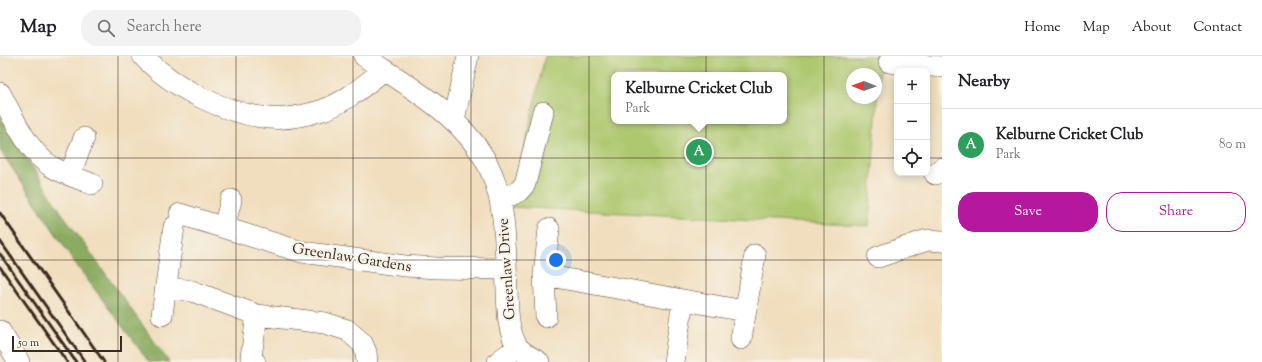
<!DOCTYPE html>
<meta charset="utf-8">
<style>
:root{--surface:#fff;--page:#f2f2f2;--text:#202124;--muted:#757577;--line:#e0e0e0;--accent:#b5179e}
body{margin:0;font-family:"Sorts Mill Goudy",serif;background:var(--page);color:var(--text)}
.controls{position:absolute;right:12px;top:12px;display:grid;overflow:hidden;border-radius:8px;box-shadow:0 2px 10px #0003}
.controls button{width:36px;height:36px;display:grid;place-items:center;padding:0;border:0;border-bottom:1px solid var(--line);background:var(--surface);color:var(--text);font:20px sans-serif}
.compass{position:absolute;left:846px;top:12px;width:36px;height:36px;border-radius:50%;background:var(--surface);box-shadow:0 2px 10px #0003;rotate:271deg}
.scale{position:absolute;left:12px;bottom:10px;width:110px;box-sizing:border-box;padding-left:4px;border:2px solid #3b2a1e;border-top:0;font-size:11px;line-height:14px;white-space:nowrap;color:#3b2a1e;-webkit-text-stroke:3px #f7f3e8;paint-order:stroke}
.you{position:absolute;left:556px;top:204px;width:14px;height:14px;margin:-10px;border:3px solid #fff;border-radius:50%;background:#1a73e8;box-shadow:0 0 0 6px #1a73e833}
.badge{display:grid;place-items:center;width:26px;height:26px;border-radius:50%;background:var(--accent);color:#fff;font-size:13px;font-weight:700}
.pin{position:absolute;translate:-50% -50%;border:2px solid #fff;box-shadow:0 1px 4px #0006}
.popup{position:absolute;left:611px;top:16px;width:176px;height:52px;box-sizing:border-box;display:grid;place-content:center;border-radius:8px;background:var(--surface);filter:drop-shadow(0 1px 3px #0005);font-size:13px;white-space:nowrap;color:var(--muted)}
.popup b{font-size:15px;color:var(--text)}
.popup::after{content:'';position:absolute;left:50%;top:100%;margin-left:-8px;border:8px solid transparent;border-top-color:var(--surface)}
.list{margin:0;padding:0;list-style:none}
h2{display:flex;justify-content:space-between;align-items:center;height:52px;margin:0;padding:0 16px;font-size:17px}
h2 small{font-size:13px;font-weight:400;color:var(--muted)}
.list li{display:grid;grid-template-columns:26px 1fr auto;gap:12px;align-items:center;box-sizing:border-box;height:72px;padding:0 16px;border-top:1px solid var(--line)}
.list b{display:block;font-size:15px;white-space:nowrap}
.list p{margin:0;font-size:13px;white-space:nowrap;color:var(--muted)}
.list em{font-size:13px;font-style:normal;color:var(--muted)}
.actions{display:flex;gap:8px;padding:12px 16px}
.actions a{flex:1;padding:9px 0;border:1px solid var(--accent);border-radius:16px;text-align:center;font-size:14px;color:var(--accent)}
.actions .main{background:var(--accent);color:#fff}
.icon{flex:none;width:22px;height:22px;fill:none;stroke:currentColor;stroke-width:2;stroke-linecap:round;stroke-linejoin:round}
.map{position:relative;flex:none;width:942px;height:306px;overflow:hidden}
header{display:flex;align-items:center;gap:24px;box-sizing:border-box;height:56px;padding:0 20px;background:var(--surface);border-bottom:1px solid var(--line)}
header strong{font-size:19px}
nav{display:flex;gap:22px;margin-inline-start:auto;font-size:14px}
.search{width:280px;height:36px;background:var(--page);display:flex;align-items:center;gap:10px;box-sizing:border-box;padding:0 14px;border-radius:16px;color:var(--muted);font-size:15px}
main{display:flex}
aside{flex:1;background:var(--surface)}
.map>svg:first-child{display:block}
</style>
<header>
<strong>Map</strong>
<div class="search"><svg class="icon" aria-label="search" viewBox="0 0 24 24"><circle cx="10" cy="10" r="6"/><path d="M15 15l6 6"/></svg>Search here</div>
<nav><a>Home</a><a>Map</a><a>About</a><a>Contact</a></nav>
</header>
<main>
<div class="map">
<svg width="942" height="306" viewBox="0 0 942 306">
<rect width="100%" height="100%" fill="#f7f3e8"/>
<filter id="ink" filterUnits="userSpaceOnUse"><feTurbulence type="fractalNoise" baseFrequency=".025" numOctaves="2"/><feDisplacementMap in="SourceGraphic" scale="8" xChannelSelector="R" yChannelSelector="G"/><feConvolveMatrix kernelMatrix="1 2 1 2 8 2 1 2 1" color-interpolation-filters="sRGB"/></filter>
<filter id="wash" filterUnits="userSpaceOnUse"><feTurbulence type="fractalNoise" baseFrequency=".012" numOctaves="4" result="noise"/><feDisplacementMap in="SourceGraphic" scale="16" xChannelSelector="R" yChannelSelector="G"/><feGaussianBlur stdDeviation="0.9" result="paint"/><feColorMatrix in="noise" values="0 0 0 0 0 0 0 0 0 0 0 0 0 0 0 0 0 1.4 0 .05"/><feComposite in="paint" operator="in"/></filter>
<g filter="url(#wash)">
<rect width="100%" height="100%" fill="#f1debe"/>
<!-- green -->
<path fill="#adc86e" stroke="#747946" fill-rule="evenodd" d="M545 0H880L869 170 511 151ZM852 18H876V42H852ZM614 19H784V65H614Z"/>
<!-- forest -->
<path fill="#8aac61" stroke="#626b40" d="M0 60 59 153 169 306H149L78 211 0 94Z"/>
</g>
<g filter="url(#ink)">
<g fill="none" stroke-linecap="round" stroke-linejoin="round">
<!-- minor casing -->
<g stroke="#564536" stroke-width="22">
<path id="minor" d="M143 0C173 32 226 58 269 62 287 64 307 59 323 54 346 46 366 28 384 14
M364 0C408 30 463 60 488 109 507 147 505 192 507 234 508 253 507 273 517 290 522 297 532 302 539 306
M889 6 942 11
M0 37C13 61 26 92 49 109 61 117 78 122 92 128
M454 64 468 0
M70 118 84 82
M935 118 942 112
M501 144 519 135 525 128 543 56
M180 158 302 196 405 210 437 212 506 213
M224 171 231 144
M878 201 927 184 942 185
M544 219 683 244 674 306
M166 231 192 235 257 259 325 267 347 274 362 287 366 296 367 306
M683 244 745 255
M162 259 174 171
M546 261 544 219 549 173
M0 275 19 306
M741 283 755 199
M255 306 251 301 257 259
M498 306 518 291"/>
</g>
<!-- minor -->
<use href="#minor" stroke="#fff" stroke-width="21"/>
<!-- rail -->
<path stroke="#3b2a1e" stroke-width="3" d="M0 157 104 306
M0 185 85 306
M0 198 76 306
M0 211 67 306"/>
</g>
</g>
<!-- grid -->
<path fill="none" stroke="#3b2a1e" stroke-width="1" stroke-opacity="0.55" d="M118 0V306M236 0V306M353 0V306M471 0V306M589 0V306M706 0V306M824 0V306M0 102H897M927 102H942M0 204H942"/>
<g text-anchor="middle" stroke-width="4" stroke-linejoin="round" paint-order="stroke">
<!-- street labels -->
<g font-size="15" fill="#3b2a1e" stroke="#f7f3e8">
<text transform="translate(352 201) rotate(9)" y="5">Greenlaw Gardens</text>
<text transform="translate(506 213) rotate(-94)" y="5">Greenlaw Drive</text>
</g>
</g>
</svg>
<div class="controls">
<button>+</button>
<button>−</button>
<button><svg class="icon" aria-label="locate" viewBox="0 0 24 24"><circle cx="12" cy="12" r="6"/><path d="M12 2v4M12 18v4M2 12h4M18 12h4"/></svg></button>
</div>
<svg class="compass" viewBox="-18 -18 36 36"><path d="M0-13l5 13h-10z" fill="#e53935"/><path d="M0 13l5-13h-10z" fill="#757577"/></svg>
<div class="scale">50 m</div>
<div class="you"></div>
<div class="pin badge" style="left:699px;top:96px;background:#2e9e5b">A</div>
<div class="popup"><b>Kelburne Cricket Club</b>Park</div>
</div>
<aside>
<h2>Nearby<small></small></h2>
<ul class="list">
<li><span class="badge" style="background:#2e9e5b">A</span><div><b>Kelburne Cricket Club</b><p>Park</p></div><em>80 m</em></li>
</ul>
<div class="actions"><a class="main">Save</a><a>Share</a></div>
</aside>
</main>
